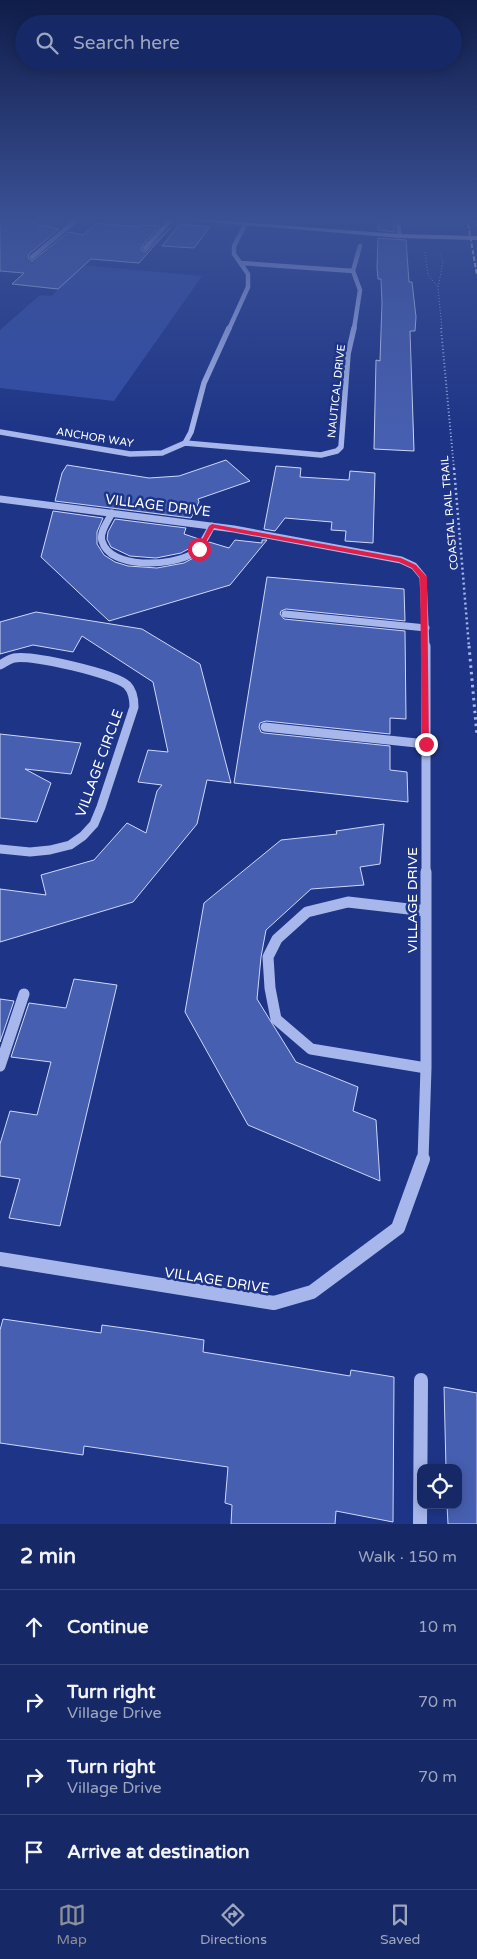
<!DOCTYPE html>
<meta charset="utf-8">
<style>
:root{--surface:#162865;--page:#23346e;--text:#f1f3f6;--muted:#9ea6bf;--line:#354479;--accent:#8c9099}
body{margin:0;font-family:"Varela Round",sans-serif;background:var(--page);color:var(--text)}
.controls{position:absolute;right:15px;bottom:15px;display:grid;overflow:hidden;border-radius:10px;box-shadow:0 2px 12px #0003}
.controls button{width:45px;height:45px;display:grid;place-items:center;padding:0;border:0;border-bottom:1px solid var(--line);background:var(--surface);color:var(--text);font:25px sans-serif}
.stop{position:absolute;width:15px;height:15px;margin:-11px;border:4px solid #e11d48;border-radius:50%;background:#fff}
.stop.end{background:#e11d48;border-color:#fff;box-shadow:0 1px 5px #0008}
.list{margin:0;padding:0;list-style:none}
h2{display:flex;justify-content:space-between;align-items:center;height:65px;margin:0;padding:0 20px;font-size:21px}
h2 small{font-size:16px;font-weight:400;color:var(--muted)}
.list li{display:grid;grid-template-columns:32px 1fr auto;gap:15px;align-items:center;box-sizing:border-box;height:75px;padding:0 20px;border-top:1px solid var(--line)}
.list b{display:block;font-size:19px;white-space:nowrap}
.list p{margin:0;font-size:16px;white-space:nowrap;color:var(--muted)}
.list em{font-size:16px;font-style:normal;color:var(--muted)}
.icon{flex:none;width:28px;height:28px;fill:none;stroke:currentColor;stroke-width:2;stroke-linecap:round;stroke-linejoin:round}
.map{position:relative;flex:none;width:477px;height:1524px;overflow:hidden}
.search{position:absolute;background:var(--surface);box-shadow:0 2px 12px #0003;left:15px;right:15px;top:15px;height:55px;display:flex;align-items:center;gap:12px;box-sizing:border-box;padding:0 18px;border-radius:28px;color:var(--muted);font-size:19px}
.sheet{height:365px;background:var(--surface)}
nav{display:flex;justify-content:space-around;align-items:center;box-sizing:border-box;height:70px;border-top:1px solid var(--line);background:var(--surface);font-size:14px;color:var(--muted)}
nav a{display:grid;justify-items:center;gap:2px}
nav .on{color:var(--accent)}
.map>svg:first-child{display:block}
</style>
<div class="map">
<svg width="477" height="1524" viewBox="0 0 477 1524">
<rect width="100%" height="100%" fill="#1e3587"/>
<!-- green -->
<path fill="#324da5" d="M81 265 202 276 114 401 0 388V330L40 295 52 296Z"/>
<!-- building -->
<path fill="#475fb0" stroke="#cdd7f8" d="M0 218 16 221 19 220 59 229 29 254 28 258 32 261 69 232 83 235 96 223 138 227 141 225 160 226 142 246 141 250 145 252 171 227 139 263 91 259 58 289 12 284 24 273 0 271Z
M379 218H393L395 232 378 230Z
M180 224 210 227 194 248 162 246Z
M378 238 406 240 409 282H412L416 317 415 331H410L414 451 374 449 376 360 380 361 382 303 381 279H378L377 268Z
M226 460 250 481 198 499 199 502 191 518 55 501 62 473 67 465 149 478 179 476Z
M276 466 301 468 300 477 349 480 350 471 375 473 373 543 345 541 346 531 331 530 332 522 285 518 275 531 264 529Z
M53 511 103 518 97 532V544L104 555 115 562 128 566 157 568 184 563 199 555 209 542 229 548 235 540 262 543V540H267L230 585 109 621 41 557Z
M115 519 186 528 184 534 199 539 192 547 181 553 156 558 130 556 111 547 107 539 108 532Z
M267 577 404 589 405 621 286 609 281 611 280 614 284 619 405 631 406 719 390 718V734L266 721 260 723 259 727 261 732 264 733 390 746V770L407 772 408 802 234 783Z
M36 612 142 629 200 664 231 783 207 780 197 824 133 902 0 942V889L46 895 41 875 94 860 127 823 146 833 157 791 162 785 138 782 148 750 168 752 153 682 82 636 73 652 33 645 0 654V622Z
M0 734 81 743 71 774 25 769 51 783 37 822 0 818Z
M384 824 380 864 360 867 364 885 311 889 266 930 261 957 257 999 296 1062 358 1087 353 1111 376 1120 380 1181 248 1125 185 1012 204 903 281 840 337 834 336 831Z
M74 979 117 985 60 1226 9 1218 20 1179 0 1176V1144L10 1111 37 1115 51 1062 11 1057 29 1003 66 1008Z
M0 999 14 1001 0 1042Z
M3 1319 101 1333 102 1325 146 1331 204 1340 203 1352 350 1376 351 1370 394 1377 393 1522 336 1511 335 1524H231L232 1505 225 1503 228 1467 84 1446 83 1455 0 1443V1330Z
M444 1387 477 1393V1524H448L447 1505H458V1468H446Z"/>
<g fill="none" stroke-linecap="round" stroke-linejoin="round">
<!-- path-far3 -->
<path stroke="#a8b7eb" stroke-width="1" stroke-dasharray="1 2" stroke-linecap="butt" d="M425 252 428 275 438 287
M440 254 443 261 438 288 442 329"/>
<!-- path-far2 -->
<path stroke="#a8b7eb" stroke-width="2" stroke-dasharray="1 2.5" stroke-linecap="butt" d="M441 328 454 469"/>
<!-- path-far1 -->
<path stroke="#a8b7eb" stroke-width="2.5" stroke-dasharray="2 3" stroke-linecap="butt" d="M454 468 469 647"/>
<!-- path -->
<path stroke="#a8b7eb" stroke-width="3" stroke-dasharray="2.5 4" stroke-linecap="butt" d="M469 646 477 736"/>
<!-- minor-far5 -->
<path stroke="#a8b7eb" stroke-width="4.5" d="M397 218 400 236
M145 248 172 219
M32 257 79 218
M241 263 353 271
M229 329 248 287V274L234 254V246L245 225
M354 329 360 290 353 271 360 246"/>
<!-- minor-far4 -->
<path stroke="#a8b7eb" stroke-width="5.5" d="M0 432 130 454 162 453 185 443 321 455 337 451 341 447 348 354 354 328
M185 443 191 432 204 383 229 328"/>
<!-- minor-far3 -->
<path stroke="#a8b7eb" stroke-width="7" d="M0 499 234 529 401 560 414 566 423 577 426 647
M112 513C108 521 99 532 102 541 110 570 172 566 192 554 202 547 206 536 212 526
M285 614 426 628"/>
<!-- minor-far2 -->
<path stroke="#a8b7eb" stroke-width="9" d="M426 646V873
M0 665C4 663 9 659 14 658 31 654 115 674 127 685 133 691 134 699 134 707L101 807 94 824 83 836 70 845 50 850 30 852 0 849
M265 727 426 744"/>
<!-- minor-far1 -->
<path stroke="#a8b7eb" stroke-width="11" d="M426 911 348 902 307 912 277 939 268 957 270 988 276 1019 311 1049 426 1068
M0 1066 24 994
M423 1160 426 1068V872"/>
<!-- minor -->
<path stroke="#a8b7eb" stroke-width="14" d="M0 1259 274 1303 312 1292 398 1228 423 1159
M420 1524 421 1380"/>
<!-- major -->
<path fill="#eceffe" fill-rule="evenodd" d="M161 218H184L400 234 477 236V240L400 238Z"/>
<!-- rail -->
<path stroke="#fff" stroke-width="2" stroke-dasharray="4.5 2" stroke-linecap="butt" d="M467 218 477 275
M475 218 477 226"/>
</g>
<!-- sky -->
<linearGradient id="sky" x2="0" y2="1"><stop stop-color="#101d4a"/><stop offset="0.51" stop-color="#3b5196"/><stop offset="1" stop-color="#3b5196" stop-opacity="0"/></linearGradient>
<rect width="477" height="431" fill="url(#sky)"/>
<!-- route -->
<path fill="#e11d48" d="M212 524 401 558 416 565 427 577 429 746H423L422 744 420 578 412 568 399 562 214 528 201 550H197L209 526Z"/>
<g text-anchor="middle" stroke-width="5" stroke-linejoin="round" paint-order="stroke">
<!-- far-street labels -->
<g font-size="11" fill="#fff" stroke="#1e3587">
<text transform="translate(336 391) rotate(-84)" y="4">NAUTICAL DRIVE</text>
<text transform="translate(95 437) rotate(9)" y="4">ANCHOR WAY</text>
<text transform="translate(449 513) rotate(-95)" y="4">COASTAL RAIL TRAIL</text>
</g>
<!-- street labels -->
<g font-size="14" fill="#fff" stroke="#1e3587">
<text transform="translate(158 505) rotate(7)" y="5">VILLAGE DRIVE</text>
<text transform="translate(99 763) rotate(-70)" y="5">VILLAGE CIRCLE</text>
<text transform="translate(412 900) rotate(-90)" y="5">VILLAGE DRIVE</text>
<text transform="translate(217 1280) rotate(9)" y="5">VILLAGE DRIVE</text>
</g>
</g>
</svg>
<div class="controls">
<button><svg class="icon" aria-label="locate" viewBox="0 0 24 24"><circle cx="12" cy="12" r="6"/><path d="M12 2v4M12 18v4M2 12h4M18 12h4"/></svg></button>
</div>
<div class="stop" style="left:199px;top:549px"></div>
<div class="stop end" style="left:426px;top:744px"></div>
<div class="search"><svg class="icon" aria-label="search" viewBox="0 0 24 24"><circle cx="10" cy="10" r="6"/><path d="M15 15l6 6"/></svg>Search here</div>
</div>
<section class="sheet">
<h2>2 min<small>Walk · 150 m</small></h2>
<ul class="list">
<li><svg class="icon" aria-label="ahead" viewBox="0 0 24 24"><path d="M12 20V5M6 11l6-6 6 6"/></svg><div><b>Continue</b></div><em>10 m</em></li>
<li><svg class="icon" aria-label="right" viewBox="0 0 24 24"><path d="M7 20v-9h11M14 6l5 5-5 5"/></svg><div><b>Turn right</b><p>Village Drive</p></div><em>70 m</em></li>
<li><svg class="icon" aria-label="right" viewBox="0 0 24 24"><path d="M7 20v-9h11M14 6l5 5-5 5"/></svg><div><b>Turn right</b><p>Village Drive</p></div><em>70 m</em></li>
<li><svg class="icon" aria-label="arrive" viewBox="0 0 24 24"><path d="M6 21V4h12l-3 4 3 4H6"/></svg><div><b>Arrive at destination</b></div></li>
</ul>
</section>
<nav>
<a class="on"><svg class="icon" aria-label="map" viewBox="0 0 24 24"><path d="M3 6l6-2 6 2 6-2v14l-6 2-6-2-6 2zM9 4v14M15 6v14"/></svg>Map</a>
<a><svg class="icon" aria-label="directions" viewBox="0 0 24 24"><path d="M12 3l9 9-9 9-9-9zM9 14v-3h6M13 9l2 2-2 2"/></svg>Directions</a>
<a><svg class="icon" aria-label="saved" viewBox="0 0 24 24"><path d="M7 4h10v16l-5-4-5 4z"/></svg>Saved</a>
</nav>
